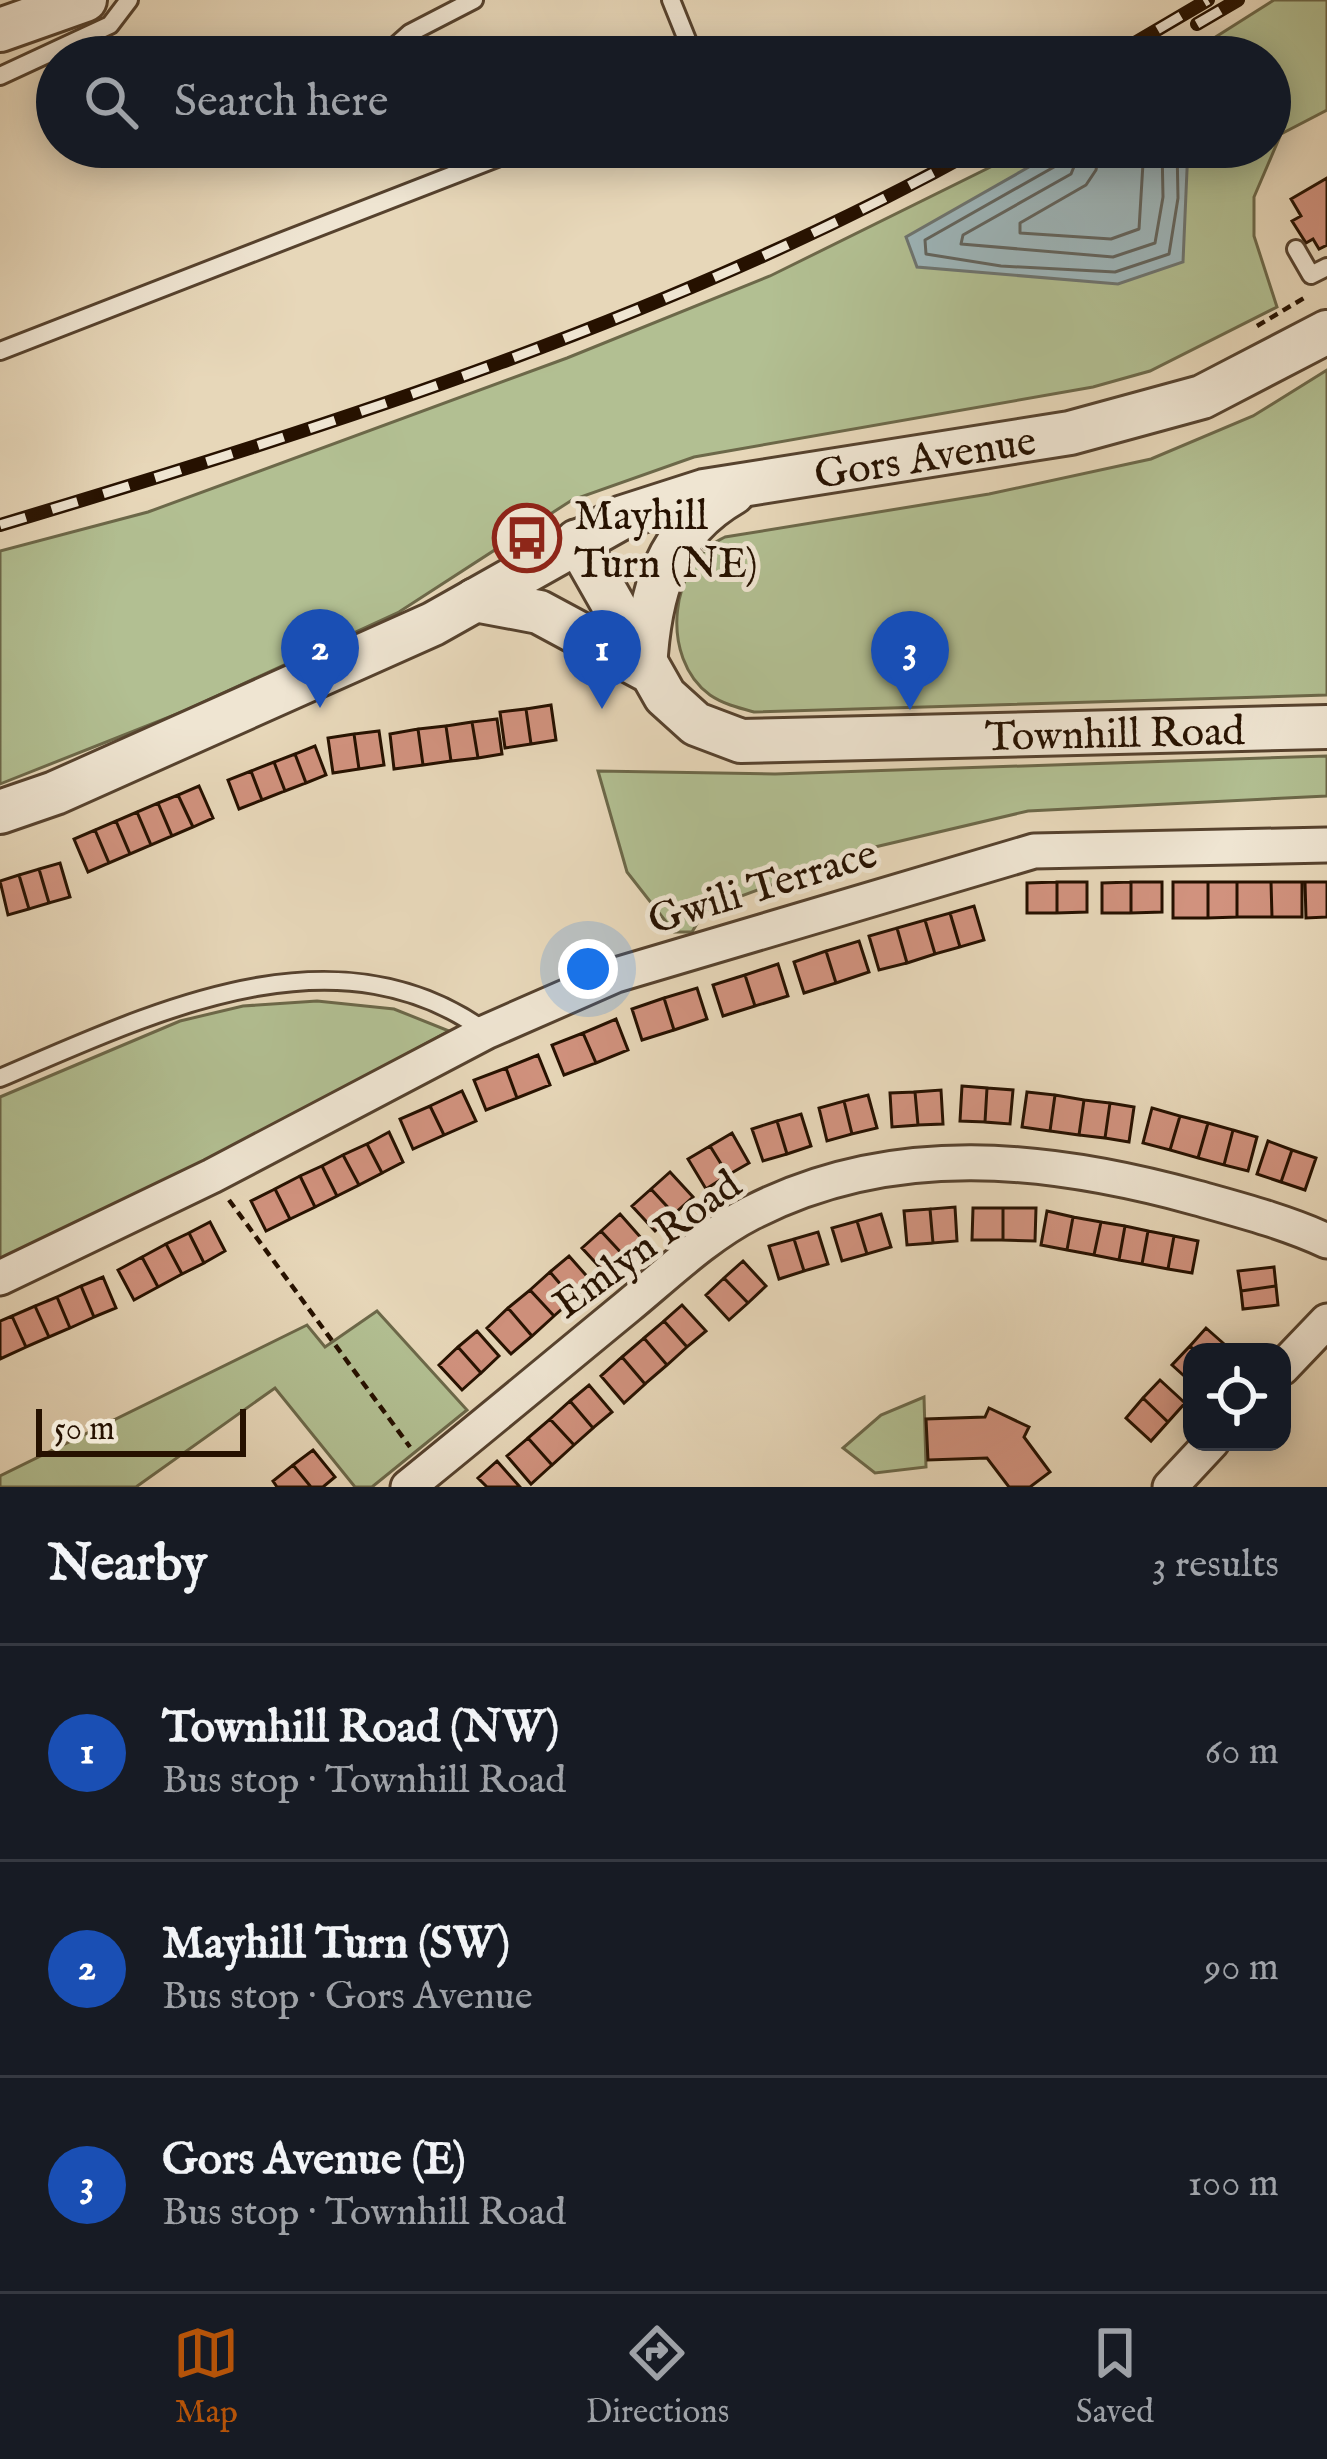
<!DOCTYPE html>
<meta charset="utf-8">
<style>
:root{--surface:#171b24;--page:#242831;--text:#f1f3f6;--muted:#9ea1a6;--line:#363941;--accent:#b45309}
body{margin:0;font-family:"IM FELL English",serif;background:var(--page);color:var(--text)}
.controls{position:absolute;right:36px;bottom:36px;display:grid;overflow:hidden;border-radius:24px;box-shadow:0 6px 30px #0003}
.controls button{width:108px;height:108px;display:grid;place-items:center;padding:0;border:0;border-bottom:3px solid var(--line);background:var(--surface);color:var(--text);font:60px sans-serif}
.scale{position:absolute;left:36px;bottom:30px;width:210px;box-sizing:border-box;padding-left:12px;border:6px solid #261100;border-top:0;font-size:33px;line-height:42px;white-space:nowrap;color:#261100;-webkit-text-stroke:9px #efe5d2;paint-order:stroke}
.you{position:absolute;left:588px;top:969px;width:42px;height:42px;margin:-30px;border:9px solid #fff;border-radius:50%;background:#1a73e8;box-shadow:0 0 0 18px #1a73e833}
.badge{display:grid;place-items:center;width:78px;height:78px;border-radius:50%;background:var(--accent);color:#fff;font-size:39px;font-weight:700}
.pin{position:absolute;translate:-50% -99px;filter:drop-shadow(0 3px 6px #0008)}
.pin::after{content:'';position:absolute;top:63px;width:42px;height:36px;background:inherit;clip-path:polygon(0 0,100% 0,50% 100%)}
.list{margin:0;padding:0;list-style:none}
h2{display:flex;justify-content:space-between;align-items:center;height:156px;margin:0;padding:0 48px;font-size:51px}
h2 small{font-size:39px;font-weight:400;color:var(--muted)}
.list li{display:grid;grid-template-columns:78px 1fr auto;gap:36px;align-items:center;box-sizing:border-box;height:216px;padding:0 48px;border-top:3px solid var(--line)}
.list b{display:block;font-size:45px;white-space:nowrap}
.list p{margin:0;font-size:39px;white-space:nowrap;color:var(--muted)}
.list em{font-size:39px;font-style:normal;color:var(--muted)}
.icon{flex:none;width:66px;height:66px;fill:none;stroke:currentColor;stroke-width:2;stroke-linecap:round;stroke-linejoin:round}
.map{position:relative;flex:none;width:1327px;height:1487px;overflow:hidden}
.search{position:absolute;background:var(--surface);box-shadow:0 6px 30px #0003;left:36px;right:36px;top:36px;height:132px;display:flex;align-items:center;gap:30px;box-sizing:border-box;padding:0 42px;border-radius:66px;color:var(--muted);font-size:45px}
.sheet{height:804px;background:var(--surface)}
nav{display:flex;justify-content:space-around;align-items:center;box-sizing:border-box;height:168px;border-top:3px solid var(--line);background:var(--surface);font-size:33px;color:var(--muted)}
nav a{display:grid;justify-items:center;gap:6px}
nav .on{color:var(--accent)}
.map>svg:first-child{display:block}
</style>
<div class="map">
<svg width="1327" height="1487" viewBox="0 0 1327 1487">
<rect width="100%" height="100%" fill="#e7d7b9"/>
<filter id="stains"><feTurbulence type="fractalNoise" baseFrequency=".00167" numOctaves="4"/><feColorMatrix values="0 0 0 0 .2 0 0 0 0 .09 0 0 0 0 .02 0 0 0 .5 -.17"/></filter>
<radialGradient id="worn" r=".72"><stop offset=".6" stop-color="#630" stop-opacity="0"/><stop offset="1" stop-color="#630" stop-opacity=".3"/></radialGradient>
<!-- green -->
<path fill="#b2bf92" stroke="#6c6849" stroke-width="3" d="M1274 0H1327V110L1281 134 1254 197V236L1277 307 1150 371 1093 387 694 457 572 500 399 612 182 712 0 784V551L148 512 567 358 770 276 1031 147H1270V57H1184Z
M1327 370V695L754 712C739 708 723 704 710 695 659 658 669 562 725 537L989 494 1151 459 1253 416Z
M1327 756V796L1028 811 875 847 733 899 701 917 692 932H674L627 872 598 771 775 774Z
M317 1001 394 1009 449 1031 159 1189 0 1260V1097L180 1021 243 1006Z
M377 1311 467 1410 372 1487H355L275 1388 136 1487H0V1476L307 1325 325 1347Z
M924 1397 926 1467 875 1473 843 1448 881 1415Z"/>
<!-- water -->
<path fill="#9db6bb" stroke="#6d7470" stroke-width="3" d="M1064 147H1188L1183 262 1118 284 917 267 906 237Z"/>
<g fill="none" stroke-linecap="round" stroke-linejoin="round">
<!-- shore -->
<path stroke="#62645e" stroke-width="3" d="M1067 147 1061 163 925 240 926 254 1001 266 1115 272 1169 254 1178 198 1177 147
M1082 147 1071 174 963 235 961 244 1113 257 1155 243 1163 197 1162 147
M1100 147 1096 170 1086 185 1020 223V233L1111 239 1139 229 1144 147"/>
</g>
<!-- building -->
<path fill="#d1927e" stroke="#261100" stroke-width="3" d="M1327 178V245L1319 249 1313 239 1306 243 1292 221 1301 216 1291 199Z
M551 705 556 740 531 744 526 709Z
M526 709 531 744 505 748 500 712Z
M497 719 502 754 478 758 472 722Z
M472 722 478 758 451 761 446 726Z
M446 726 451 761 423 765 418 729Z
M418 729 423 765 394 769 390 734Z
M379 731 384 765 359 769 354 734Z
M354 734 359 769 333 773 328 738Z
M315 746 326 775 306 783 295 754Z
M295 754 306 783 285 791 274 762Z
M274 762 285 791 262 800 251 771Z
M251 771 262 800 239 809 228 780Z
M199 786 213 818 193 827 178 795Z
M178 795 193 827 172 836 158 803Z
M158 803 172 836 151 845 137 812Z
M137 812 151 845 130 854 116 821Z
M116 821 130 854 109 863 95 830Z
M95 830 109 863 88 872 74 839Z
M60 863 70 897 49 903 39 869Z
M39 869 49 903 29 909 19 875Z
M19 875 29 909 8 915 0 881Z
M1057 882V913H1027V883Z
M1057 882H1087V912L1057 913Z
M1131 882V913H1102V883Z
M1131 882H1162V912L1131 913Z
M1173 882H1208V918H1173Z
M1208 882H1237V917L1208 918Z
M1237 882H1271L1272 917H1237Z
M1271 882H1302V917H1272Z
M1305 882H1327V917L1306 918Z
M974 906 984 940 960 947 950 913Z
M950 913 960 947 935 954 925 920Z
M925 920 935 954 907 963 897 928Z
M897 928 907 963 879 970 869 936Z
M859 941 869 972 836 983 826 951Z
M826 951 836 983 804 993 794 962Z
M778 964 788 996 755 1006 745 975Z
M745 975 755 1006 723 1016 713 985Z
M697 988 707 1019 674 1030 664 998Z
M664 998 674 1030 642 1040 632 1009Z
M616 1019 628 1050 596 1063 583 1033Z
M583 1033 596 1063 564 1075 552 1045Z
M538 1055 550 1085 517 1098 506 1068Z
M506 1068 517 1098 486 1110 474 1080Z
M962 1086 987 1088 985 1122 960 1121Z
M987 1088 1013 1090 1010 1124 985 1122Z
M941 1090 943 1124 918 1125 915 1092Z
M462 1091 476 1121 444 1135 430 1106Z
M915 1092 918 1125 892 1127 890 1093Z
M1027 1092 1055 1095 1050 1131 1022 1127Z
M868 1095 877 1128 852 1134 844 1101Z
M1055 1095 1084 1100 1079 1135 1050 1131Z
M1084 1100 1110 1103 1105 1138 1079 1135Z
M844 1101 852 1134 827 1141 819 1108Z
M1110 1103 1134 1107 1129 1142 1105 1138Z
M430 1106 444 1135 413 1149 400 1119Z
M1152 1108 1180 1116 1170 1150 1143 1143Z
M801 1114 811 1146 787 1154 777 1121Z
M1180 1116 1208 1123 1198 1158 1170 1150Z
M777 1121 787 1154 763 1161 752 1129Z
M1208 1123 1233 1130 1224 1165 1198 1158Z
M1233 1130 1257 1137 1248 1171 1224 1165Z
M389 1132 403 1162 382 1173 367 1144Z
M732 1133 749 1163 728 1175 710 1146Z
M1268 1141 1292 1150 1281 1182 1257 1174Z
M367 1144 382 1173 359 1185 343 1155Z
M710 1146 728 1175 706 1189 688 1159Z
M1292 1150 1316 1158 1305 1190 1281 1182Z
M343 1155 359 1185 337 1196 322 1166Z
M322 1166 337 1196 315 1207 300 1176Z
M670 1172 693 1197 674 1214 651 1189Z
M300 1176 315 1207 290 1219 275 1189Z
M275 1189 290 1219 266 1231 251 1201Z
M651 1189 674 1214 655 1231 632 1206Z
M955 1207 957 1241 933 1243 930 1209Z
M973 1208H1003V1240H972Z
M1003 1208H1036L1035 1241 1003 1240Z
M930 1209 933 1243 907 1245 904 1211Z
M1047 1211 1073 1217 1067 1250 1041 1245Z
M620 1214 643 1240 624 1256 601 1231Z
M881 1214 891 1247 867 1254 857 1221Z
M1073 1217 1101 1222 1094 1255 1067 1250Z
M857 1221 867 1254 842 1261 832 1228Z
M210 1222 225 1251 204 1263 189 1233Z
M1101 1222 1125 1226 1119 1260 1094 1255Z
M1125 1226 1148 1231 1142 1264 1119 1260Z
M601 1231 624 1256 605 1273 582 1248Z
M1148 1231 1174 1236 1168 1269 1142 1264Z
M818 1232 828 1264 804 1271 794 1239Z
M189 1233 204 1263 182 1274 166 1244Z
M1174 1236 1198 1241 1192 1273 1168 1269Z
M794 1239 804 1271 779 1279 769 1246Z
M166 1244 182 1274 158 1287 142 1257Z
M569 1256 592 1282 573 1299 550 1272Z
M142 1257 158 1287 134 1300 118 1270Z
M743 1261 766 1286 748 1303 724 1278Z
M1274 1267 1276 1286 1241 1291 1238 1271Z
M550 1272 573 1299 554 1316 530 1290Z
M103 1277 116 1308 94 1317 81 1286Z
M724 1278 748 1303 729 1320 706 1295Z
M81 1286 94 1317 70 1328 57 1297Z
M1276 1286 1278 1305 1243 1309 1241 1291Z
M530 1290 554 1316 532 1336 508 1308Z
M57 1297 70 1328 49 1337 35 1306Z
M682 1305 706 1331 687 1347 664 1321Z
M35 1306 49 1337 26 1347 12 1316Z
M508 1308 532 1336 511 1354 487 1328Z
M12 1316 26 1347 0 1359V1321Z
M664 1321 687 1347 667 1365 644 1338Z
M1206 1328 1232 1351 1231 1352H1196L1190 1346Z
M477 1331 499 1356 481 1373 458 1347Z
M644 1338 667 1365 645 1384 622 1357Z
M1190 1346 1196 1352 1192 1383 1172 1365Z
M458 1347 481 1373 462 1390 439 1365Z
M622 1357 645 1384 624 1403 601 1376Z
M1160 1380 1185 1403 1168 1422 1143 1398Z
M589 1385 612 1412 593 1428 570 1401Z
M1143 1398 1168 1422 1151 1441 1126 1418Z
M570 1401 593 1428 574 1445 550 1419Z
M989 1408 1029 1427 1024 1437 1050 1472 1030 1487H1009L987 1458 928 1460 926 1419 985 1417Z
M550 1419 574 1445 552 1465 528 1438Z
M528 1438 552 1465 531 1484 507 1456Z
M313 1450 335 1477 323 1487H311L293 1465Z
M497 1461 520 1487H487L478 1478Z
M293 1465 311 1487H277L273 1481Z"/>
<g fill="none" stroke-linecap="round" stroke-linejoin="round">
<!-- service casing -->
<g stroke="#56422e" stroke-width="22">
<path id="service" d="M671 0 694 57
M383 57 410 33 474 0
M0 76 110 25 129 0
M1296 249 1311 275 1327 267
M0 351 525 147
M0 1078C150 1014 335 922 486 1032"/>
</g>
<!-- minor casing -->
<g stroke="#56422e" stroke-width="39">
<path id="minor" d="M0 1278 212 1176 486 1032 616 975 1034 851 1327 845
M1282 1368 1327 1321
M408 1487C481 1428 554 1367 627 1307 666 1275 706 1236 751 1213 893 1140 1048 1157 1197 1198 1240 1210 1286 1222 1327 1241
M1170 1487 1212 1442"/>
</g>
<!-- tertiary casing -->
<g stroke="#56422e" stroke-width="48">
<g id="tertiary">
<path d="M0 30 85 0"/>
<path id="s1" d="M577 541 665 696 696 724 741 741 1327 727"/>
<path d="M475 600 539 612 645 669C649 594 665 532 733 493"/>
<path id="s2" d="M0 812 55 793 433 624 623 517 704 491 1070 433 1202 397 1327 332"/>
</g>
</g>
<!-- path -->
<path stroke="#261100" stroke-width="4.5" stroke-dasharray="9 6" stroke-linecap="butt" d="M1257 326 1304 298
M229 1200 410 1447"/>
<!-- service -->
<use href="#service" stroke="#efe5d2" stroke-width="16"/>
<!-- minor -->
<use href="#minor" stroke="#efe5d2" stroke-width="33"/>
<!-- tertiary -->
<use href="#tertiary" stroke="#efe5d2" stroke-width="42"/>
<!-- rail casing -->
<g stroke="#261100" stroke-width="14">
<path id="rail" d="M1197 24 1238 0
M1111 57 1208 0
M0 525C336 424 673 318 981 147"/>
</g>
<!-- rail -->
<use href="#rail" stroke="#efe5d2" stroke-width="9" stroke-dasharray="27" stroke-linecap="butt"/>
</g>
<!-- icons -->
<defs>
<g id="bus-ring" transform="scale(3.45)"><circle r="9.5" fill="#efe5d2" stroke="#8f2418" stroke-width="1.5"/><path d="M-5-6H5V4H4V6H2V4H-2V6H-4V4H-5ZM-3.5-4V0h7V-4ZM-3.5 1.2v1.5H-2V1.2ZM2 1.2v1.5H3.5V1.2Z" fill="#8f2418"/></g>
</defs>
<g fill-rule="evenodd">
<use href="#bus-ring" x="527" y="538"/>
</g>
<g text-anchor="middle" stroke-width="10" stroke-linejoin="round" paint-order="stroke">
<!-- street labels -->
<g font-size="42" fill="#261100" stroke="#efe5d2">
<text dy="15" stroke="none"><textPath href="#s2" startOffset="999">Gors Avenue</textPath></text>
<text dy="15" stroke="none"><textPath href="#s1" startOffset="642">Townhill Road</textPath></text>
<text transform="translate(762 885) rotate(-17)" y="15">Gwili Terrace</text>
<text transform="translate(646 1243) rotate(-36)" y="15">Emlyn Road</text>
</g>
<!-- poi labels -->
<g font-size="42" fill="#261100" stroke="#efe5d2" text-anchor="start">
<text x="574" y="529">Mayhill<tspan x="574" dy="48">Turn (NE)</tspan></text>
</g>
</g>
<rect width="100%" height="100%" filter="url(#stains)"/>
<rect width="100%" height="100%" fill="url(#worn)"/>
</svg>
<div class="controls">
<button><svg class="icon" aria-label="locate" viewBox="0 0 24 24"><circle cx="12" cy="12" r="6"/><path d="M12 2v4M12 18v4M2 12h4M18 12h4"/></svg></button>
</div>
<div class="scale">50 m</div>
<div class="you"></div>
<div class="pin badge" style="left:602px;top:709px;background:#1a4fb4">1</div>
<div class="pin badge" style="left:320px;top:708px;background:#1a4fb4">2</div>
<div class="pin badge" style="left:910px;top:710px;background:#1a4fb4">3</div>
<div class="search"><svg class="icon" aria-label="search" viewBox="0 0 24 24"><circle cx="10" cy="10" r="6"/><path d="M15 15l6 6"/></svg>Search here</div>
</div>
<section class="sheet">
<h2>Nearby<small>3 results</small></h2>
<ul class="list">
<li><span class="badge" style="background:#1a4fb4">1</span><div><b>Townhill Road (NW)</b><p>Bus stop · Townhill Road</p></div><em>60 m</em></li>
<li><span class="badge" style="background:#1a4fb4">2</span><div><b>Mayhill Turn (SW)</b><p>Bus stop · Gors Avenue</p></div><em>90 m</em></li>
<li><span class="badge" style="background:#1a4fb4">3</span><div><b>Gors Avenue (E)</b><p>Bus stop · Townhill Road</p></div><em>100 m</em></li>
</ul>
</section>
<nav>
<a class="on"><svg class="icon" aria-label="map" viewBox="0 0 24 24"><path d="M3 6l6-2 6 2 6-2v14l-6 2-6-2-6 2zM9 4v14M15 6v14"/></svg>Map</a>
<a><svg class="icon" aria-label="directions" viewBox="0 0 24 24"><path d="M12 3l9 9-9 9-9-9zM9 14v-3h6M13 9l2 2-2 2"/></svg>Directions</a>
<a><svg class="icon" aria-label="saved" viewBox="0 0 24 24"><path d="M7 4h10v16l-5-4-5 4z"/></svg>Saved</a>
</nav>
